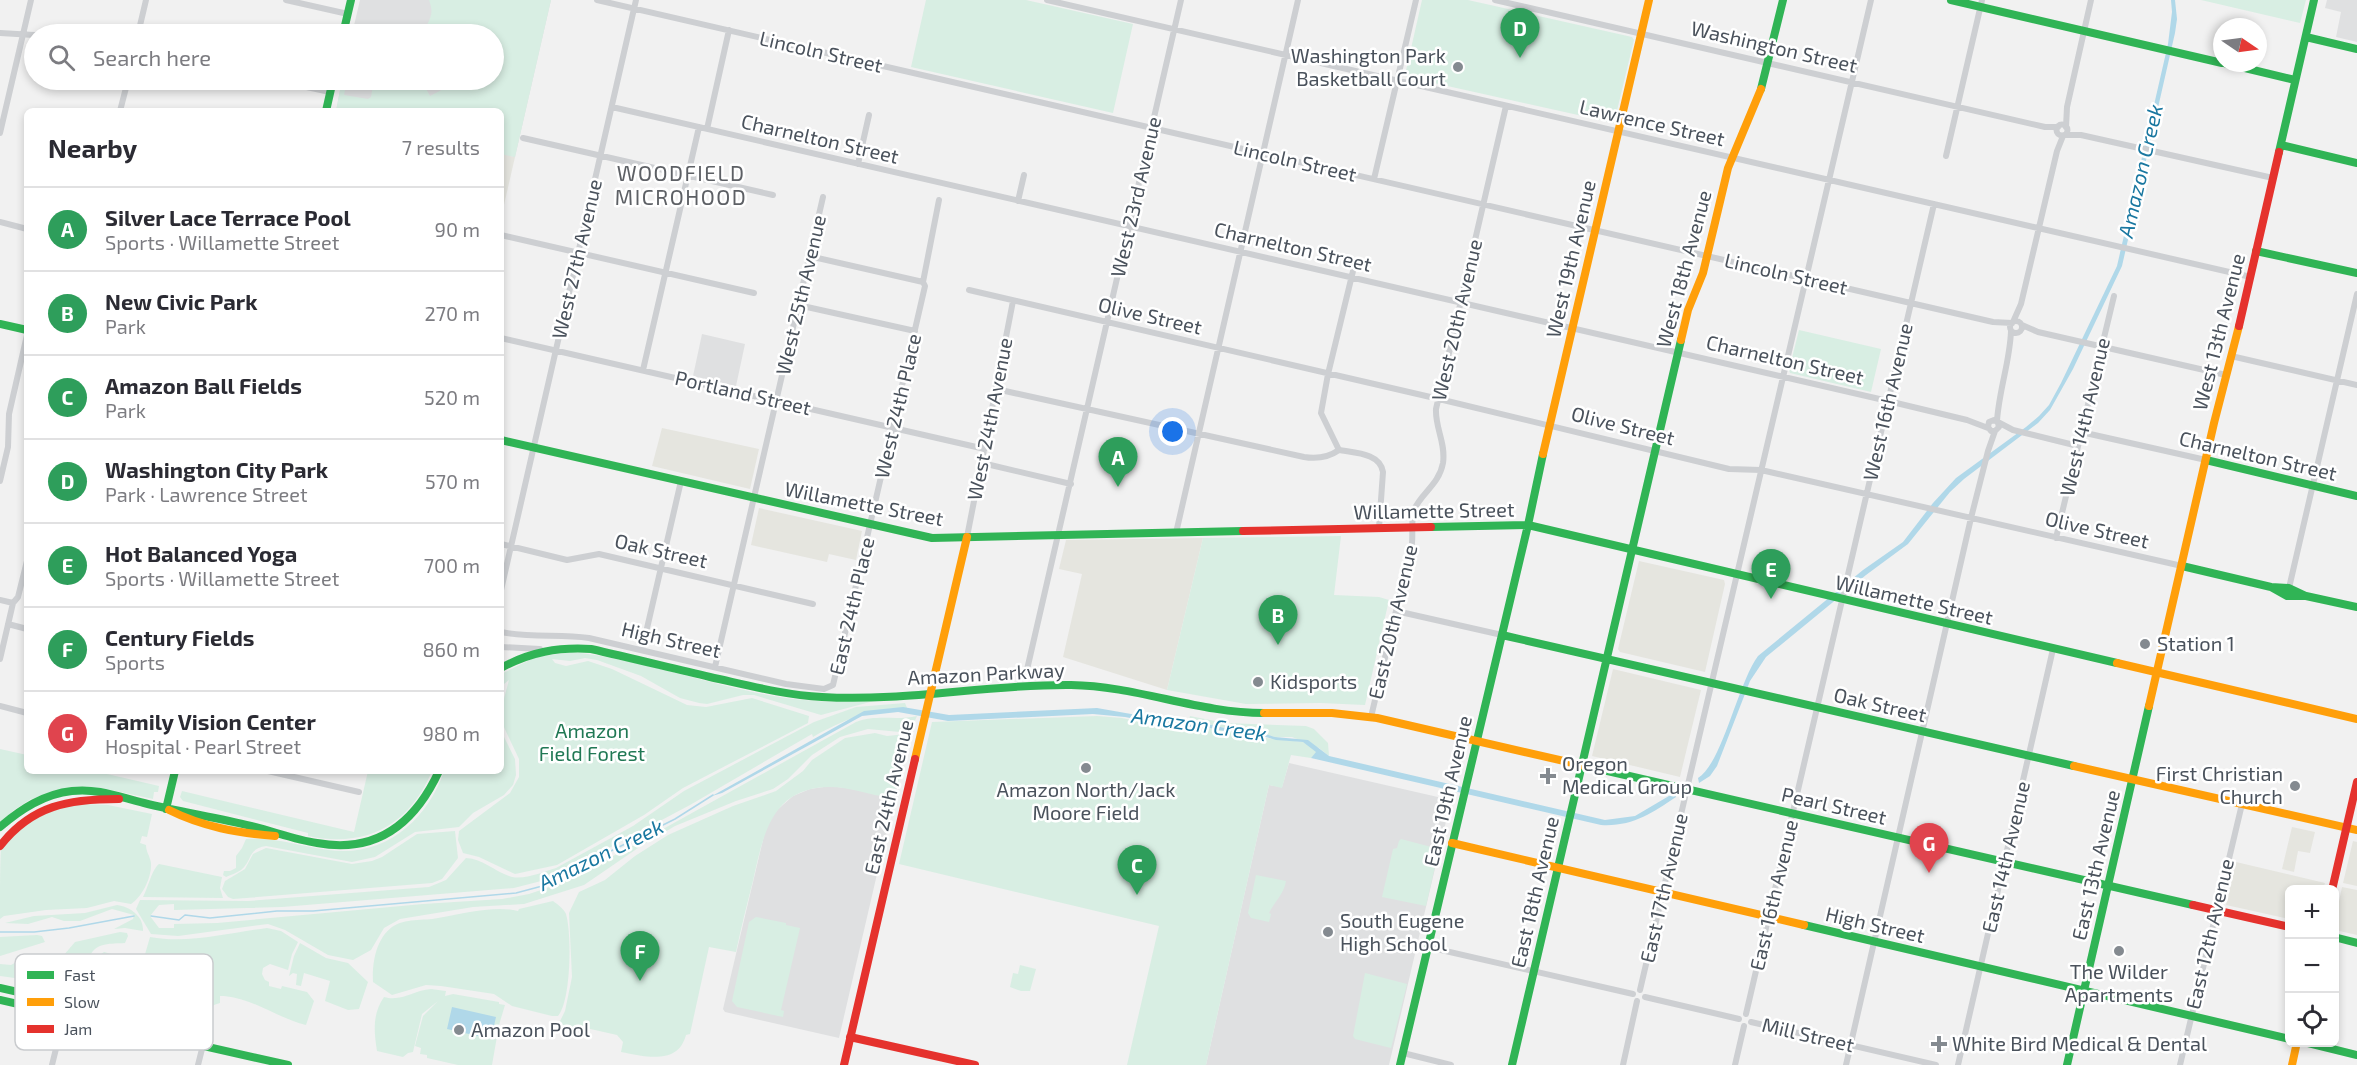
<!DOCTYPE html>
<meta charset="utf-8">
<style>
:root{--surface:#fff;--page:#f7f7f7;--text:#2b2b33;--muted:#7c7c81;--line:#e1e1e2;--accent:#848a90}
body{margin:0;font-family:"Exo 2",sans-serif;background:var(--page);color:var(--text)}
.controls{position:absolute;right:18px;bottom:18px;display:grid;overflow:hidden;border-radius:9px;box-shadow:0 3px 9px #0003}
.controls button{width:54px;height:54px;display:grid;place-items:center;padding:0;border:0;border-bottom:2px solid var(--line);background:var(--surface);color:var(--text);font:30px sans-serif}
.compass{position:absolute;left:2213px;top:18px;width:54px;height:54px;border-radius:50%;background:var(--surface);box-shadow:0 3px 9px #0003;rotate:103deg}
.you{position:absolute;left:1173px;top:432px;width:21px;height:21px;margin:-15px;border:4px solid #fff;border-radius:50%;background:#1a73e8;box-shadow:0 0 0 9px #1a73e833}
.badge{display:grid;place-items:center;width:39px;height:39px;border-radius:50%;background:var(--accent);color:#fff;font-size:20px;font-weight:700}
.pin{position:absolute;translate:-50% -50px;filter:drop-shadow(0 2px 3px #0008)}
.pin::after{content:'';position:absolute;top:32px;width:21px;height:18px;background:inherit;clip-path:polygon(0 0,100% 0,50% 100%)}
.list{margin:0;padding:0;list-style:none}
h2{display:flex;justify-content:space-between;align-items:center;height:78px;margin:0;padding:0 24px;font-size:26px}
h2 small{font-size:20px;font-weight:400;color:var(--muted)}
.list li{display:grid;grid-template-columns:39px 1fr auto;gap:18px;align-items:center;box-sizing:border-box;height:84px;padding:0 24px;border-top:2px solid var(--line)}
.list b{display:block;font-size:22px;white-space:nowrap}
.list p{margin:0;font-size:20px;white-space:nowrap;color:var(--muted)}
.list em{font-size:20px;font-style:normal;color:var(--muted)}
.icon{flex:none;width:33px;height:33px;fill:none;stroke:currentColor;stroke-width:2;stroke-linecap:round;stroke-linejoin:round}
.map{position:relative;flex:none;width:2357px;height:1065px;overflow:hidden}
.search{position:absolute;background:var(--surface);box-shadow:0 3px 9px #0003;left:24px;top:24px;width:480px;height:66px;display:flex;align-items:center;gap:15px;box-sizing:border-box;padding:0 21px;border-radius:33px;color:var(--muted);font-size:22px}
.panel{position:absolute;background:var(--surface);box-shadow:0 3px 9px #0003;left:24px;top:108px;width:480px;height:666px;border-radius:9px}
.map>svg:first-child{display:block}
</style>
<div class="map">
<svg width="2357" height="1065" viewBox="0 0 2357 1065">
<rect width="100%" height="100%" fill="#f1f1f1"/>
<!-- commercial -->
<path fill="#e5e5df" d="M501 154 515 157 501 218Z
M662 428 759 449 750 489 652 466Z
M759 508 862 531 856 560 829 554 827 562 751 545Z
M1203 538 1167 690 1063 657 1082 574 1059 569 1066 540Z
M1639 561 1724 580 1725 584 1705 672 1620 652 1618 649Z
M1613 669 1701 690 1680 777 1592 756Z
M2292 827 2315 832 2310 853 2298 851 2294 872 2282 869Z
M2353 841 2357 842V886L2343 883Z
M2236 862 2325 883 2323 889 2290 890 2289 919 2226 905Z
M2342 887 2357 890V935L2335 930V920Z"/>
<!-- education -->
<path fill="#dfe0e1" d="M360 0H551L515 157 501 154V111H336L342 80H494V34H352Z
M2327 0H2357V42L2336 37 2341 12 2325 8Z
M702 334 745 344 736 386 693 376Z
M1289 763 1451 800 1389 1065H1206L1269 785 1282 787Z
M830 786 884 793 897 788 839 1038 725 1012 723 1009 766 827 776 811 793 796 810 789Z"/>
<!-- green -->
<path fill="#d8eee3" d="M429 0H551L515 157 501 154V111H336L342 80H347L344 95 368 99 371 97 374 80H421L430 96 451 85 449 80H494V34H437L436 33 431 34 427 25C432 15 433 11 429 0Z
M926 0H1026L1133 24 1113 113 911 67Z
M1422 0H1468L1632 37 1634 40 1614 123 1407 77 1405 75Z
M2201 0H2306L2300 23Z
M1799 330 1881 349 1871 392 1790 373 1789 370Z
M1341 536 1334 595 1379 597 1389 600 1365 705 1320 703 1246 704 1167 690 1203 538Z
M572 652C640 659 706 684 774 696 806 702 837 702 870 702L821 715 754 695H743L707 704 699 703 680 698 641 676 597 660 585 658 570 661 552 659 555 663 566 666 588 661 612 669 687 705 706 707 752 698 809 716 808 723 683 788 644 815 557 865 515 874 479 857 463 853 458 840 459 831 510 793 519 777V759L502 723 501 710 509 680 504 684 501 693V674L536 657Z
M905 703 907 708C872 708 843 720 813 737L812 734 690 805 573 867 545 880 514 888 282 907 174 910V904L159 905 150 916 159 928H174V924L217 923 423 904 502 899 529 894 553 886 627 849 856 722C877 714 896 721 917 716L913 725 907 722 902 725 900 732 868 729 840 737 812 755 788 779 773 789 736 801 675 826 638 848 584 885 524 904 473 907 400 919 384 928 371 950 353 960 328 955 285 930 268 924 178 936 151 934 136 909 140 900 248 901 429 887 446 880 466 858C483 859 494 871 509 876 522 881 543 872 556 868L633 826 684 791 814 722 856 707Z
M1097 716 1122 718 1186 732 1196 725 1224 731H1245L1266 738 1303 742 1312 747 1317 752 1311 758 1291 755 1282 788 1269 785 1206 1065H1127L1159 926 899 864 932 722Z
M1190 716 1225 723 1306 726 1314 729 1328 743 1329 756 1319 748 1292 737H1275L1256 731 1229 729 1199 722 1188 724Z
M501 731 515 759 516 775 513 785 504 795 473 813 459 827 415 832 375 857 352 862 266 846C247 849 253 860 241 870 237 873 230 875 226 877L223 875 224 871H230L236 868V856L242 848 246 839C274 837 301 846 328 850 384 858 427 821 444 771H501Z
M875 733 887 736 906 734 909 739 897 788 887 791 881 796C864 793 845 786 827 787 771 789 763 836 753 881 747 904 741 928 736 952L709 947 690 1034 686 1035C678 1065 647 1057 621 1052L623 1042 617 1035 586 1028 580 1032 558 1025 565 1011 572 977 569 913 579 892 605 880 635 856 668 835 733 806 776 791 803 771 812 760 845 738Z
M0 749 27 755V771H94L159 786 158 792H154L153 799 102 788 31 799 14 810 0 823Z
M368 771H432C409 826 366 848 308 836V833L183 801 180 797 182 791 354 832Z
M84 804 108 805 152 814 147 837 142 836 140 843 146 845C146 852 150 856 151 863 152 878 141 898 131 904L114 901 87 908 46 910 4 916 0 919C0 906 0 858 1 849 15 821 55 807 84 804Z
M455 831 458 858 442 879 432 883 233 899 228 897 222 889 225 881 245 869 253 854 266 848 352 864 372 861 382 857 417 834Z
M1401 839 1439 849 1426 906 1382 897 1393 849 1397 848 1399 841Z
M159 864 222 877 220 888 223 898 143 897C148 888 152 869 159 864Z
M1256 875 1286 881C1284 894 1275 901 1269 913L1271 914 1269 922 1251 918 1248 913Z
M553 901C557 904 564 909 566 914 572 934 571 1001 558 1016H552L512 1006 494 994 441 986 426 985 392 995 373 982C372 963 376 939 392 927 405 918 423 921 438 918 462 914 495 905 518 911L519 909Z
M117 905C131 907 144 917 143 931L125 928 114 929 133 919 134 915 112 909 80 921H64L52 917 28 924 5 923 34 916 85 913Z
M756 917 786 923V925L800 928 781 1010 784 1011 783 1017 737 1007 732 1001 749 922Z
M267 928 281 931 298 942 292 954 288 970 270 964 263 968 262 974 265 980 269 982V986L281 989 282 986 307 992 314 1001 306 1025C277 1018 255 999 224 996H220V1003C205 1006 205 1020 202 1032L197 1033 196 1037 161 1028 135 1019 137 1011V982L150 937C189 944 228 933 267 928Z
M120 932 127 933 128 936 125 943C111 944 96 942 90 956L93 960 104 952 115 955 121 982 112 995 106 996 69 989H50L22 979 0 976V964L11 965 26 957 51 961 63 956 75 942Z
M37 935 42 936 45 942 0 956V937Z
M300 943 326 958 348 963 368 982 359 1009 348 1010 325 1001 330 981 304 973 301 986 296 985 297 974 293 973 289 976 294 956Z
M1020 965 1036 969 1030 991H1021L1010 987 1013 973 1018 974Z
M1365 973 1407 984 1391 1048 1355 1039 1353 1036Z
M431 989 446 991 445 996 453 994 499 1002V1004L505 1005 499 1025 492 1065H458L427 1058V1055L420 1054 421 1048 415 1046 423 1016 438 1001 422 1014 413 1052 408 1053 403 1057 377 1051C374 1031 372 1015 384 997 402 1002 414 990 431 989Z"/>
<!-- water -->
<path fill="#b0d8e9" d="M2171 0H2175L2177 19 2175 33 2122 266 2073 369 2050 410 2038 423 1964 479 1950 492 1908 544 1866 575 1766 657 1750 681 1717 766 1710 776 1699 783 1698 778C1723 762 1737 685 1758 656L1863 570 1903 542 1933 503 1956 478 2026 427 2039 416 2049 405 2061 383 2117 266 2168 44 2172 12Z
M903 707 949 715 1097 708 1188 724 1199 722 1229 729 1256 731 1275 737 1308 740 1329 756 1605 820 1635 816 1674 793 1676 797C1652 813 1632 827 1601 825L1311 758 1316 752 1303 742 1276 740 1245 731H1224L1196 725 1187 729 1125 717 1093 714 948 721 898 712 862 716 722 793 712 796 864 711Z
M452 1007 496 1017 491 1039 447 1029Z"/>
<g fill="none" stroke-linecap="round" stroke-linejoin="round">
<!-- stream -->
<path stroke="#b0d8e9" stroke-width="1.5" d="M151 916 179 920 185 915 210 918 277 911H313L516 893 546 885 564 878 591 861 675 819 713 795
M0 932H34L69 928 134 916"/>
<!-- street -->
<path stroke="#cdcfd2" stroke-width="6" d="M286 0 348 14
M597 0 1993 322 2012 323
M1047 0 2251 277
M1495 0 2045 127H2058
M0 33 34 35
M138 34 146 0
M274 80 330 92
M612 107 1888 401 1967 420 1988 428
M120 111 128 80
M2056.5 130a5.5 5.5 0 1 1 11 0a5.5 5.5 0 1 1-11 0Z
M2066 127 2067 107 2091 0
M707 129 729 30
M0 133 31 0
M2065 135H2081L2273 178
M523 138 773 195
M1946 156 1982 0
M858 164 869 115
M1374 179 1416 0
M1018 201 1024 175
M0 222 27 229
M501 235 754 293
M1354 267 1328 374 1321 413 1339 450C1355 453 1380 453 1383 472L1379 528
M923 282 939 200
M969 290 1439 399 1729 469 1761 470 2182 566
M798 305 915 331
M2010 327a6 6 0 1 1 12 0a6 6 0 1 1-12 0Z
M2013 322 2021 304 2057 151 2063 136
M2022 325 2038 332 2226 375
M501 338 985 449
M2231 356 2357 385
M643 370 699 127
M996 389 1304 457C1316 459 1329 457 1339 450
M1997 421C1999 390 2010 361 2011 331
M1998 423 1999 427 1995 431H1991L1988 427 1989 422 1994 420 2013 430 2078 446
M2081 432 2206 460
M982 463 1071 484
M0 481 8 447 9 414 27 335
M1176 533 1298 0
M967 537 1013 301
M2056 538 2114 296
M501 544 567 560 599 554 813 604
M2289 588 2357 294
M501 590 636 0
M0 600 13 603
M1396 611 1502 635
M8 624 27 629
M501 632C531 638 559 634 589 638L786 684 824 689 833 685 925 286 923 282 809 256
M501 647 540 649
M642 650 681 481
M0 659 13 603 18 597 27 561
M715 667 823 197
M1026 674 1181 0
M0 706 27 713
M1371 717 1412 543C1413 532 1411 520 1414 510 1421 493 1439 485 1443 463 1446 443 1435 428 1436 409L1506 106
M268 771 359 792
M1428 947 1633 994
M1640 990 1871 0
M1645 997 1739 1019
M1746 1014 1934 204
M1751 1022 1936 1065
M1403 1053 1451 1065
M52 1065 67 1004
M198 1065 203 1045
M1623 1065 1637 1001
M1735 1065 1744 1026
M1846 1065 1971 518 1988 451 1995 431
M1958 1065 2053 649
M2180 1065 2242 804"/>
<!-- fast -->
<path stroke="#30b455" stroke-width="8" d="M1951 0 2222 63
M343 34 351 0
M2306 37 2357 49
M2224 63 2295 80
M1761 89 1783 0
M326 111 333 80
M2281 145 2357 163
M2279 152 2314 0
M2256 251 2357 273
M0 324 27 330
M501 440 932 538 1243 531
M2206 460 2357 496
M1431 527 1528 525 2117 663
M2182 566 2271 587 2289 588 2306 596 2357 607
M2271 587 2287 596H2306
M1502 635 2074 766
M501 668C530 652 558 647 591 649 631 658 671 668 710 677 747 685 784 695 822 697 905 702 988 684 1071 685 1137 686 1198 713 1264 713
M1590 767 2193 905
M166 809 175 771
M0 827C21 809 44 794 72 791 98 788 119 797 144 803 179 812 215 817 251 826 273 831 295 840 317 843 377 854 415 823 439 771
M1804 925 2290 1039
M2334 937 2357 943
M0 988 97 1010 151 1032
M0 1000 288 1065
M2304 1042 2357 1055
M1400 1065 1528 525 1543 454
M1512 1065 1681 340
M2067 1065 2149 706"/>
<!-- slow -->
<path stroke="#ff9f0a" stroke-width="8" d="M1681 340 1688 310 1703 273 1728 168 1761 89
M1543 454 1649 0
M2117 663 2357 719
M2149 706 2214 423 2239 326
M1264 713H1332L1377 718 1590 767
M915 759 967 537
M2074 766 2357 830
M169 810C203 827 238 833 275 836
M1452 843 1804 925
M2292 1065 2297 1042"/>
<!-- jam -->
<path stroke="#e5322d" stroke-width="8" d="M2239 326 2279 152
M1243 531 1431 527
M0 846C32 805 69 799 119 799
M2332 890 2357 782
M2193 905 2290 927
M850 1037 975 1065
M844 1065 915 759"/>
</g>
<!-- markers -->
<g fill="#848a90" stroke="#fff" stroke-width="2">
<circle cx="1458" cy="67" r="6"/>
<circle cx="2145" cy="644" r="6"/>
<circle cx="1258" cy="682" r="6"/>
<circle cx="1086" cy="768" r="6"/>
<path d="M1545 767h6v6h6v6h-6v6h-6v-6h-6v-6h6z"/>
<circle cx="2295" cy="786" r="6"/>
<circle cx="1328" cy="932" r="6"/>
<circle cx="2119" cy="951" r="6"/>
<circle cx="459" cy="1030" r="6"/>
<path d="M1936 1035h6v6h6v6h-6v6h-6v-6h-6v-6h6z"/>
</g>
<g text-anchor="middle" stroke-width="5" stroke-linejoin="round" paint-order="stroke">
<!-- street labels -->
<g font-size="20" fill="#4a525c" stroke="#fff">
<text transform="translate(1774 47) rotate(13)" y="7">Washington Street</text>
<text transform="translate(821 52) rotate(13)" y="7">Lincoln Street</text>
<text transform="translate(1652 123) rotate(13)" y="7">Lawrence Street</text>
<text transform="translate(820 139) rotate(13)" y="7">Charnelton Street</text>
<text transform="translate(1295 161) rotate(13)" y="7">Lincoln Street</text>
<text transform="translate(1136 197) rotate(-77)" y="7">West 23rd Avenue</text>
<text transform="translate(1293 247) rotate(13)" y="7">Charnelton Street</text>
<text transform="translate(577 259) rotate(-77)" y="7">West 27th Avenue</text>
<text transform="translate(1571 259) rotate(-77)" y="7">West 19th Avenue</text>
<text transform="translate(1684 269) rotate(-75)" y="7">West 18th Avenue</text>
<text transform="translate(1786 274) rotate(13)" y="7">Lincoln Street</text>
<text transform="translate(801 295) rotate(-77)" y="7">West 25th Avenue</text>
<text transform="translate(1150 316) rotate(13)" y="7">Olive Street</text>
<text transform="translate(1457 320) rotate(-77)" y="7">West 20th Avenue</text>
<text transform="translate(2219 332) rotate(-76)" y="7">West 13th Avenue</text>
<text transform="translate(1785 360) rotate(13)" y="7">Charnelton Street</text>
<text transform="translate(743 393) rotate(13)" y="7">Portland Street</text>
<text transform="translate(1888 402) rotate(-77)" y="7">West 16th Avenue</text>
<text transform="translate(898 406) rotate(-77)" y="7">West 24th Place</text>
<text transform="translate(2085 417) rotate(-77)" y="7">West 14th Avenue</text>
<text transform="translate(990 419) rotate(-79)" y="7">West 24th Avenue</text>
<text transform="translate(1623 426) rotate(14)" y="7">Olive Street</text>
<text transform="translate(2258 456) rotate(13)" y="7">Charnelton Street</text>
<text transform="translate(864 504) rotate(11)" y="7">Willamette Street</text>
<text transform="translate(1434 511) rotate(-1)" y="7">Willamette Street</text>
<text transform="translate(2097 530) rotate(13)" y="7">Olive Street</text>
<text transform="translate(661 551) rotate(13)" y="7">Oak Street</text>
<text transform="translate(1914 600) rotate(13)" y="7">Willamette Street</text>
<text transform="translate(852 606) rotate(-77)" y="7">East 24th Place</text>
<text transform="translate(1393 622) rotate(-77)" y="7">East 20th Avenue</text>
<text transform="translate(671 640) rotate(13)" y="7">High Street</text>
<text transform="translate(986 674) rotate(-3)" y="7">Amazon Parkway</text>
<text transform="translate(1880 705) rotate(13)" y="7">Oak Street</text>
<text transform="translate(1448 791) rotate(-77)" y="7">East 19th Avenue</text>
<text transform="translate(889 797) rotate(-77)" y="7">East 24th Avenue</text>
<text transform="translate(1834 806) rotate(13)" y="7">Pearl Street</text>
<text transform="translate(2006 857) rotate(-77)" y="7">East 14th Avenue</text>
<text transform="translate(2096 865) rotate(-77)" y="7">East 13th Avenue</text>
<text transform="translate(1664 888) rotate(-77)" y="7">East 17th Avenue</text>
<text transform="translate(1535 892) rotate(-77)" y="7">East 18th Avenue</text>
<text transform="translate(1774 895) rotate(-77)" y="7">East 16th Avenue</text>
<text transform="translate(1875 925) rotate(13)" y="7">High Street</text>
<text transform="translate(2210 934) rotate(-77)" y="7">East 12th Avenue</text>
<text transform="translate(1808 1035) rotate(13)" y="7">Mill Street</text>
</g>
<!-- poi labels -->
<g font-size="20" fill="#4a525c" stroke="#fff" text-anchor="start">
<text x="1446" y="63" text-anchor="end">Washington Park<tspan x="1446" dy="23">Basketball Court</tspan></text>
<text x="2157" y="651">Station 1</text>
<text x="1270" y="689">Kidsports</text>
<text x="1562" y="771">Oregon<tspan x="1562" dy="23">Medical Group</tspan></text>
<text x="2283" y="781" text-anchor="end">First Christian<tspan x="2283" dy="23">Church</tspan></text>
<text x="1086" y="797" text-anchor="middle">Amazon North/Jack<tspan x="1086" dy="23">Moore Field</tspan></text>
<text x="1340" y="928">South Eugene<tspan x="1340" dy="23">High School</tspan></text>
<text x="2119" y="979" text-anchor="middle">The Wilder<tspan x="2119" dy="23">Apartments</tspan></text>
<text x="471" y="1037">Amazon Pool</text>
<text x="1952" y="1051">White Bird Medical &amp; Dental</text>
</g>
<!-- park labels -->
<g font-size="20" fill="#207854" stroke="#fff">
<text x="592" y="738">Amazon<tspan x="592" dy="23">Field Forest</tspan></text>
</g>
<!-- water labels -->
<g font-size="21" font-style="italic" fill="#1977a0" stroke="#fff">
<text transform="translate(2141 171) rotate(-77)" y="7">Amazon Creek</text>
<text transform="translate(1199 725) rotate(8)" y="7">Amazon Creek</text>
<text transform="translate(601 855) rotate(-26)" y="7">Amazon Creek</text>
</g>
<!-- neighbourhood labels -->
<g font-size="21" letter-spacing="1.5" fill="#5d6065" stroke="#fff">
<text x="681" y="181">WOODFIELD<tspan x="681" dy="24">MICROHOOD</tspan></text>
</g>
</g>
<!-- legend -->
<rect x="15" y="954" width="198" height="96" rx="9" fill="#fff" stroke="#c9cbce" stroke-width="1.5"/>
<rect x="27" y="971" width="27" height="8" fill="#30b455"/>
<rect x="27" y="998" width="27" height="8" fill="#ff9f0a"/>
<rect x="27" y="1025" width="27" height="8" fill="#e5322d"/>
<g font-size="16" fill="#4a525c">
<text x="64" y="981">Fast</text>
<text x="64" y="1008">Slow</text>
<text x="64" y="1035">Jam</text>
</g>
</svg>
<div class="controls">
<button>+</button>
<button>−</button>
<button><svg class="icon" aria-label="locate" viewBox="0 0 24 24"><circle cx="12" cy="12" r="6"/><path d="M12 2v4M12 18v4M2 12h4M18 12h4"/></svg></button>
</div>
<svg class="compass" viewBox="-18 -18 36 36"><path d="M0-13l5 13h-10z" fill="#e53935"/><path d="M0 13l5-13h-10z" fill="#7c7c81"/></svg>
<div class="you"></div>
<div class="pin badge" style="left:1118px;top:487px;background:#2e9e5b">A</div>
<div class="pin badge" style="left:1278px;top:645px;background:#2e9e5b">B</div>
<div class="pin badge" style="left:1137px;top:895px;background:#2e9e5b">C</div>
<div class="pin badge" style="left:1520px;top:58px;background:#2e9e5b">D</div>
<div class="pin badge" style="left:1771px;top:599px;background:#2e9e5b">E</div>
<div class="pin badge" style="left:640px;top:981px;background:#2e9e5b">F</div>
<div class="pin badge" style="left:1929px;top:873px;background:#e0444e">G</div>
<div class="search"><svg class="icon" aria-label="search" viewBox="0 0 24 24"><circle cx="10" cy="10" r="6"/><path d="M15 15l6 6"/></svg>Search here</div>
<section class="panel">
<h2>Nearby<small>7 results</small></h2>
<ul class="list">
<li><span class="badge" style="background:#2e9e5b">A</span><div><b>Silver Lace Terrace Pool</b><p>Sports · Willamette Street</p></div><em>90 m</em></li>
<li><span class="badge" style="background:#2e9e5b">B</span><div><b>New Civic Park</b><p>Park</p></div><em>270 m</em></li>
<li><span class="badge" style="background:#2e9e5b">C</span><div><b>Amazon Ball Fields</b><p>Park</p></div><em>520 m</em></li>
<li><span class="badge" style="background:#2e9e5b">D</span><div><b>Washington City Park</b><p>Park · Lawrence Street</p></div><em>570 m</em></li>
<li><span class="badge" style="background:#2e9e5b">E</span><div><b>Hot Balanced Yoga</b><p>Sports · Willamette Street</p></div><em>700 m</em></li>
<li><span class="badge" style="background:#2e9e5b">F</span><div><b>Century Fields</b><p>Sports</p></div><em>860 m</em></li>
<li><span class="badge" style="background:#e0444e">G</span><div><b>Family Vision Center</b><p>Hospital · Pearl Street</p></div><em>980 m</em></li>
</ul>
</section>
</div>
